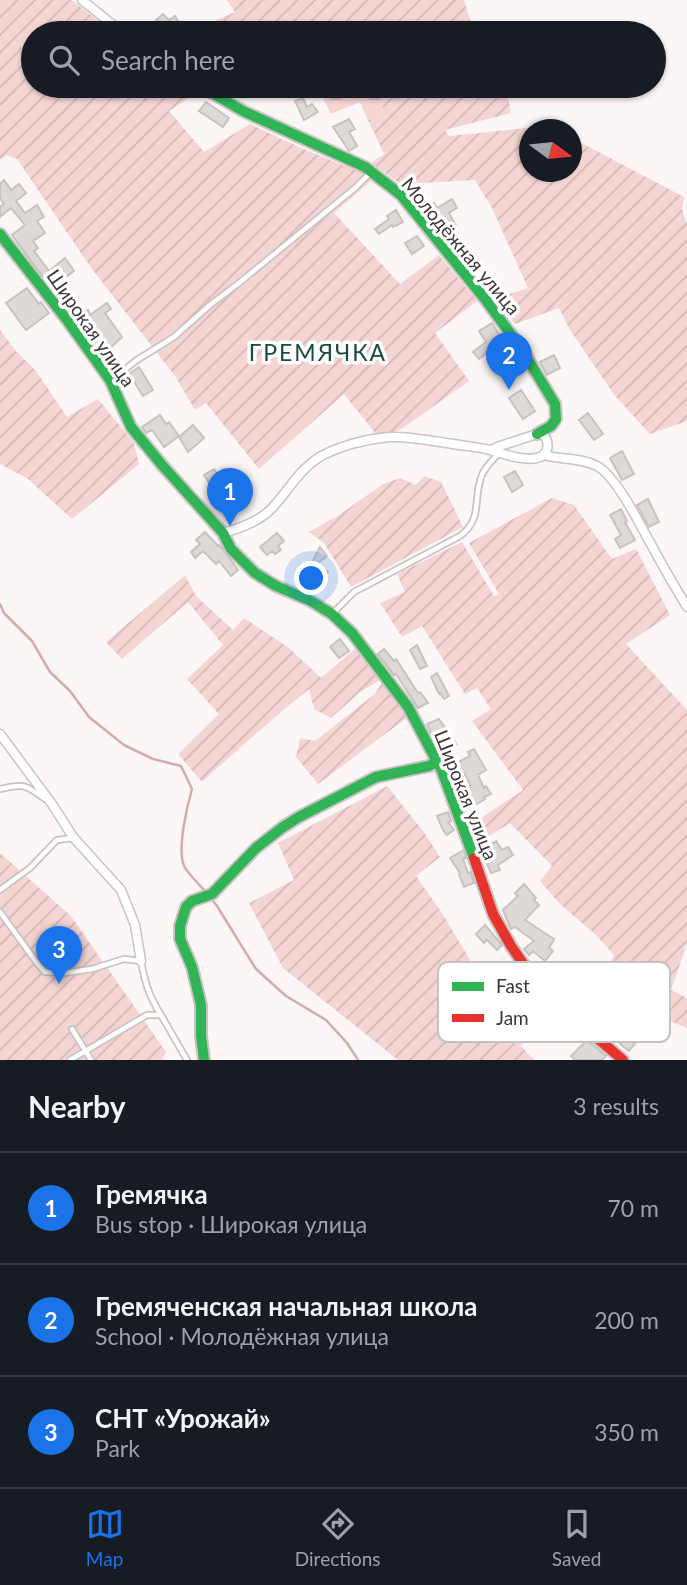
<!DOCTYPE html>
<meta charset="utf-8">
<style>
:root{--surface:#171b24;--page:#20242c;--text:#f1f3f6;--muted:#9ea1a6;--line:#363941;--accent:#1a73e8}
body{margin:0;font-family:Lato,sans-serif;background:var(--page);color:var(--text)}
.compass{position:absolute;left:519px;top:119px;width:63px;height:63px;border-radius:50%;background:var(--surface);box-shadow:0 2px 5px #0004;rotate:105deg}
.you{position:absolute;left:312px;top:579px;width:24px;height:24px;margin:-18px;border:5px solid #fff;border-radius:50%;background:#1a73e8;box-shadow:0 0 0 10px #1a73e833}
.badge{display:grid;place-items:center;width:46px;height:46px;border-radius:50%;background:var(--accent);color:#fff;font-size:23px;font-weight:700}
.pin{position:absolute;translate:-50% -58px;filter:drop-shadow(0 2px 4px #0008)}
.pin::after{content:'';position:absolute;top:37px;width:24px;height:21px;background:inherit;clip-path:polygon(0 0,100% 0,50% 100%)}
.list{margin:0;padding:0;list-style:none}
h2{display:flex;justify-content:space-between;align-items:center;height:91px;margin:0;padding:0 28px;font-size:30px}
h2 small{font-size:23px;font-weight:400;color:var(--muted)}
.list li{display:grid;grid-template-columns:46px 1fr auto;gap:21px;align-items:center;box-sizing:border-box;height:112px;padding:0 28px;border-top:2px solid var(--line)}
.list b{display:block;font-size:26px;white-space:nowrap}
.list p{margin:0;font-size:23px;white-space:nowrap;color:var(--muted)}
.list em{font-size:23px;font-style:normal;color:var(--muted)}
.icon{flex:none;width:38px;height:38px;fill:none;stroke:currentColor;stroke-width:2;stroke-linecap:round;stroke-linejoin:round}
.map{position:relative;flex:none;width:687px;height:1060px;overflow:hidden}
.search{position:absolute;background:var(--surface);box-shadow:0 2px 5px #0004;left:21px;right:21px;top:21px;height:77px;display:flex;align-items:center;gap:18px;box-sizing:border-box;padding:0 24px;border-radius:38px;color:var(--muted);font-size:26px}
.sheet{height:427px;background:var(--surface)}
nav{display:flex;justify-content:space-around;align-items:center;box-sizing:border-box;height:98px;border-top:2px solid var(--line);background:var(--surface);font-size:19px;color:var(--muted)}
nav a{display:grid;justify-items:center;gap:4px}
nav .on{color:var(--accent)}
.map>svg:first-child{display:block}
</style>
<div class="map">
<svg width="687" height="1060" viewBox="0 0 687 1060">
<defs>
<pattern id="forest-firs" width="22" height="20" patternUnits="userSpaceOnUse" patternTransform="scale(1.75)"><rect width="22" height="20" fill="#f6d4d2"/><path d="M5 1l3.5 6h-7zM16 11l3.5 6h-7z" fill="#d4b7b5"/></pattern>
<pattern id="garden-furrows" width="10" height="10" patternUnits="userSpaceOnUse" patternTransform="scale(1.75)"><rect width="10" height="10" fill="#f5d5d3"/><path d="M-1 1l2-2M0 10L10 0M9 11l2-2" fill="none" stroke="#d3b7b6"/></pattern>
</defs>
<rect width="100%" height="100%" fill="#fcf7f6"/>
<!-- forest -->
<path fill="url(#forest-firs)" d="M340 86H374L376 88 388 86H419L383 99V111L378 118 368 120 360 102 331 114 320 92Z"/>
<!-- garden -->
<path fill="url(#garden-furrows)" d="M0 0H72L111 31 107 33H33V86H181L195 94 169 111 204 152 250 124 299 147 362 173 371 181 334 213 400 284 439 255 477 301 435 333 469 381 403 428 390 434H376L344 394 259 469 206 403 195 410 175 376 92 269 17 159 7 155 0 160Z
M227 0H464L474 33H216L205 25 235 12Z
M419 86H502L507 93 511 113 445 130 449 136 548 126 555 129 530 130V172H572V138L684 197 682 209 687 224V421L650 434 615 396 570 330 559 308 515 324 494 299 528 288 492 208 475 180 401 184 371 163 384 154 368 120 378 118 383 111V99Z
M0 330 16 351 36 371 67 417 98 399 134 443 139 464 72 519 28 479 0 464Z
M424 476 441 482 463 527 351 587 324 543 309 532 339 515 383 484 400 478 416 485Z
M552 498 574 505 612 559 636 549 670 615 626 644 687 710V944L671 990 687 998V1028L670 1021 659 1041 627 1016 615 1035 601 1026 616 992 603 981 614 955 594 933 561 905 540 881 552 866 510 823 481 841 472 824 523 790 472 721 491 709 477 688 465 694 422 626 402 637 380 603 405 592 397 574 462 542 494 596 499 594 469 543Z
M185 575 196 596 233 630 244 618 289 648 321 678 355 649 380 680 360 692 331 718 314 709 309 689C272 719 237 750 202 782L178 754 219 714 187 679 223 645 188 602 122 659 106 642Z
M382 683 408 717 318 784 296 757 300 738 315 741 375 694Z
M387 786 423 831 440 857 416 876 442 913 469 958 485 991 502 1016 531 986 551 1010 521 1046 534 1060H398L283 968 249 903 294 880 278 843Z
M0 853 71 916 166 1052 162 1060H0Z"/>
<g fill="none" stroke-linecap="round" stroke-linejoin="round">
<!-- stream -->
<path stroke="#d3aca9" stroke-width="2.5" d="M0 604 4 613 32 641 50 672 70 691 89 717 124 745 153 759 181 766 192 789C187 806 177 849 184 866 189 875 199 884 206 892
M210 897 217 906 256 969 286 996 326 1020 347 1043 358 1060"/>
</g>
<!-- building -->
<path fill="#ded8d7" stroke="#c8c2c1" stroke-width="2" d="M163 14 169 20 175 16 181 26 171 33H150L159 24 156 20Z
M303 98 307 107 312 104 318 112 304 120 295 101Z
M206 102 229 118 223 127 199 111Z
M349 119 355 129 349 132 357 146 349 151 333 127Z
M4 180 11 190 19 184 26 193 16 201 25 213 37 205 44 217 37 221 45 233 33 241 38 248 34 251 49 271 65 258 74 271 53 287 40 273 12 235 25 225 11 208 0 217V207L4 204 0 198V184Z
M452 199 457 208 449 213 456 226 446 232 438 217 433 220 426 208 434 203 437 208Z
M396 210 403 222 393 227 392 225 379 234 375 229 389 219 387 216Z
M417 236 424 246 412 254 405 243Z
M27 288 39 304 41 302 49 313 26 330 6 303Z
M107 303 111 309 105 313 122 337 109 349 101 339 95 343 82 327 85 325 80 314 88 310 90 315Z
M492 323 507 347 499 353 495 347 479 359 473 352 486 342 479 331Z
M554 355 560 368 547 375 540 362Z
M139 367 153 390 143 396 133 380 131 382 126 376Z
M521 390 535 411 523 419 509 398Z
M588 413 603 434 594 440 579 420Z
M160 415 166 424 169 422 179 436 164 447 152 430 146 433 142 427Z
M193 425 204 438 188 452 179 437Z
M622 451 634 474 622 480 610 458Z
M214 469 218 475 224 469 236 486 220 499 204 475Z
M515 471 523 485 512 492 504 477Z
M648 499 659 522 649 527 637 505Z
M621 509 627 521 625 522 635 540 620 548 615 539 621 535 610 515Z
M205 532 218 546 219 545 222 548 238 570 231 576 219 561 216 564 203 551 195 558 191 552 200 544 196 540Z
M277 533 284 541 278 546 281 550 275 554 272 551 267 555 260 547Z
M320 547 327 556 315 565 328 572 322 584 305 575Z
M340 639 349 651 339 658 330 647Z
M417 645 427 666 420 669 410 650Z
M384 649 394 661 396 659 418 693 420 692 428 703 418 708 396 674 394 675 378 654Z
M437 673 449 696 444 699 440 693 439 694 431 677Z
M439 719 457 745 449 751 436 733 432 735 427 724Z
M474 749 486 770 478 775 484 788 486 786 491 794 484 797 485 799 468 809 461 798 470 793 467 789 471 787 465 774 456 779 449 767 470 756 468 752Z
M448 812 451 821 448 822 454 830 447 835 443 830 437 816Z
M496 841 502 850 508 847 513 855 498 865 500 870 491 873 486 861 491 859 483 849Z
M464 850 466 858 463 859 468 873 471 872 474 883 464 887 459 874 460 873 450 858Z
M524 884 536 898 534 900 539 905 525 920 554 939 549 948 553 951 545 961 533 951 529 955 524 949 534 941 515 927 511 929 503 910 518 896 515 893Z
M485 925 502 945 497 950 487 940 484 943 476 934Z
M624 1032 637 1041 629 1051 620 1044 621 1042 618 1040Z
M587 1040 606 1056 602 1060H575L571 1056Z"/>
<g fill="none" stroke-linecap="round" stroke-linejoin="round">
<!-- lane casing -->
<g stroke="#c9c3c2" stroke-width="8">
<path id="lane" d="M111 380 137 360 174 337 210 305 239 283 355 188 371 172
M333 613 354 592 460 536C484 518 472 499 482 475 485 467 493 460 499 453
M0 789C24 783 26 785 45 799
M0 890 30 868 57 840 73 838
M0 912 37 963 45 972 64 973 92 969 124 959 141 961C145 983 149 996 161 1015
M72 1029 91 1060
M70 1060 147 1015H161L187 1060"/>
</g>
<!-- street casing -->
<g stroke="#c9c3c2" stroke-width="11">
<path id="street" d="M82 0 123 33
M544 455C561 460 580 457 597 466 617 477 640 525 652 546 663 567 675 587 687 607
M223 533C240 528 258 522 271 509 287 493 298 471 318 458 338 446 366 439 389 437 411 436 432 441 453 444 465 446 478 447 490 450 505 454 521 461 537 458 550 455 550 441 542 433L537 434 497 447 492 450
M0 734 52 804 73 837 121 890 135 925 141 961"/>
</g>
<!-- fast casing -->
<g stroke="#c9c3c2" stroke-width="14">
<path id="fast" d="M200 86 243 111 365 167 401 195 485 299 521 348 555 404 556 419 551 426 537 434
M0 234 67 320 110 380 131 427 162 465 223 533 231 549 255 573 276 586 309 600 332 614 352 633 408 707 442 771 474 858
M204 1060 201 1036V1005L192 967 180 939V926L186 907 192 901 212 894 256 848 283 827 299 817 376 777 429 766 437 761"/>
</g>
<!-- jam casing -->
<g stroke="#c9c3c2" stroke-width="14">
<path id="jam" d="M474 858 493 914 511 946 527 969 557 1004 623 1060"/>
</g>
<!-- lane -->
<use href="#lane" stroke="#fffefe" stroke-width="4.5"/>
<!-- street -->
<use href="#street" stroke="#fffefe" stroke-width="8"/>
<!-- fast -->
<use href="#fast" stroke="#30b455" stroke-width="10"/>
<!-- jam -->
<use href="#jam" stroke="#e5322d" stroke-width="10"/>
</g>
<g text-anchor="middle" stroke-width="7" stroke-linejoin="round" paint-order="stroke">
<!-- street labels -->
<g font-size="19" fill="#3e3635" stroke="#fff">
<text transform="translate(461 246) rotate(50)" y="7">Молодёжная улица</text>
<text transform="translate(91 328) rotate(55)" y="7">Широкая улица</text>
<text transform="translate(466 795) rotate(68)" y="7">Широкая улица</text>
</g>
<!-- quarter labels -->
<g font-size="23" letter-spacing="2" fill="#174b3e" stroke="#fff">
<text x="318" y="361">ГРЕМЯЧКА</text>
</g>
</g>
<!-- legend -->
<rect x="438" y="962" width="232" height="80" rx="10" fill="#fff" stroke="#c5c3c2" stroke-width="2"/>
<rect x="452" y="982" width="32" height="9" fill="#30b455"/>
<rect x="452" y="1014" width="32" height="8" fill="#e5322d"/>
<g font-size="19" fill="#3e3635">
<text x="496" y="993">Fast</text>
<text x="496" y="1025">Jam</text>
</g>
</svg>
<svg class="compass" viewBox="-18 -18 36 36"><path d="M0-13l5 13h-10z" fill="#e53935"/><path d="M0 13l5-13h-10z" fill="#9ea1a6"/></svg>
<div class="you"></div>
<div class="pin badge" style="left:230px;top:526px">1</div>
<div class="pin badge" style="left:509px;top:390px">2</div>
<div class="pin badge" style="left:59px;top:984px">3</div>
<div class="search"><svg class="icon" aria-label="search" viewBox="0 0 24 24"><circle cx="10" cy="10" r="6"/><path d="M15 15l6 6"/></svg>Search here</div>
</div>
<section class="sheet">
<h2>Nearby<small>3 results</small></h2>
<ul class="list">
<li><span class="badge">1</span><div><b>Гремячка</b><p>Bus stop · Широкая улица</p></div><em>70 m</em></li>
<li><span class="badge">2</span><div><b>Гремяченская начальная школа</b><p>School · Молодёжная улица</p></div><em>200 m</em></li>
<li><span class="badge">3</span><div><b>СНТ «Урожай»</b><p>Park</p></div><em>350 m</em></li>
</ul>
</section>
<nav>
<a class="on"><svg class="icon" aria-label="map" viewBox="0 0 24 24"><path d="M3 6l6-2 6 2 6-2v14l-6 2-6-2-6 2zM9 4v14M15 6v14"/></svg>Map</a>
<a><svg class="icon" aria-label="directions" viewBox="0 0 24 24"><path d="M12 3l9 9-9 9-9-9zM9 14v-3h6M13 9l2 2-2 2"/></svg>Directions</a>
<a><svg class="icon" aria-label="saved" viewBox="0 0 24 24"><path d="M7 4h10v16l-5-4-5 4z"/></svg>Saved</a>
</nav>
